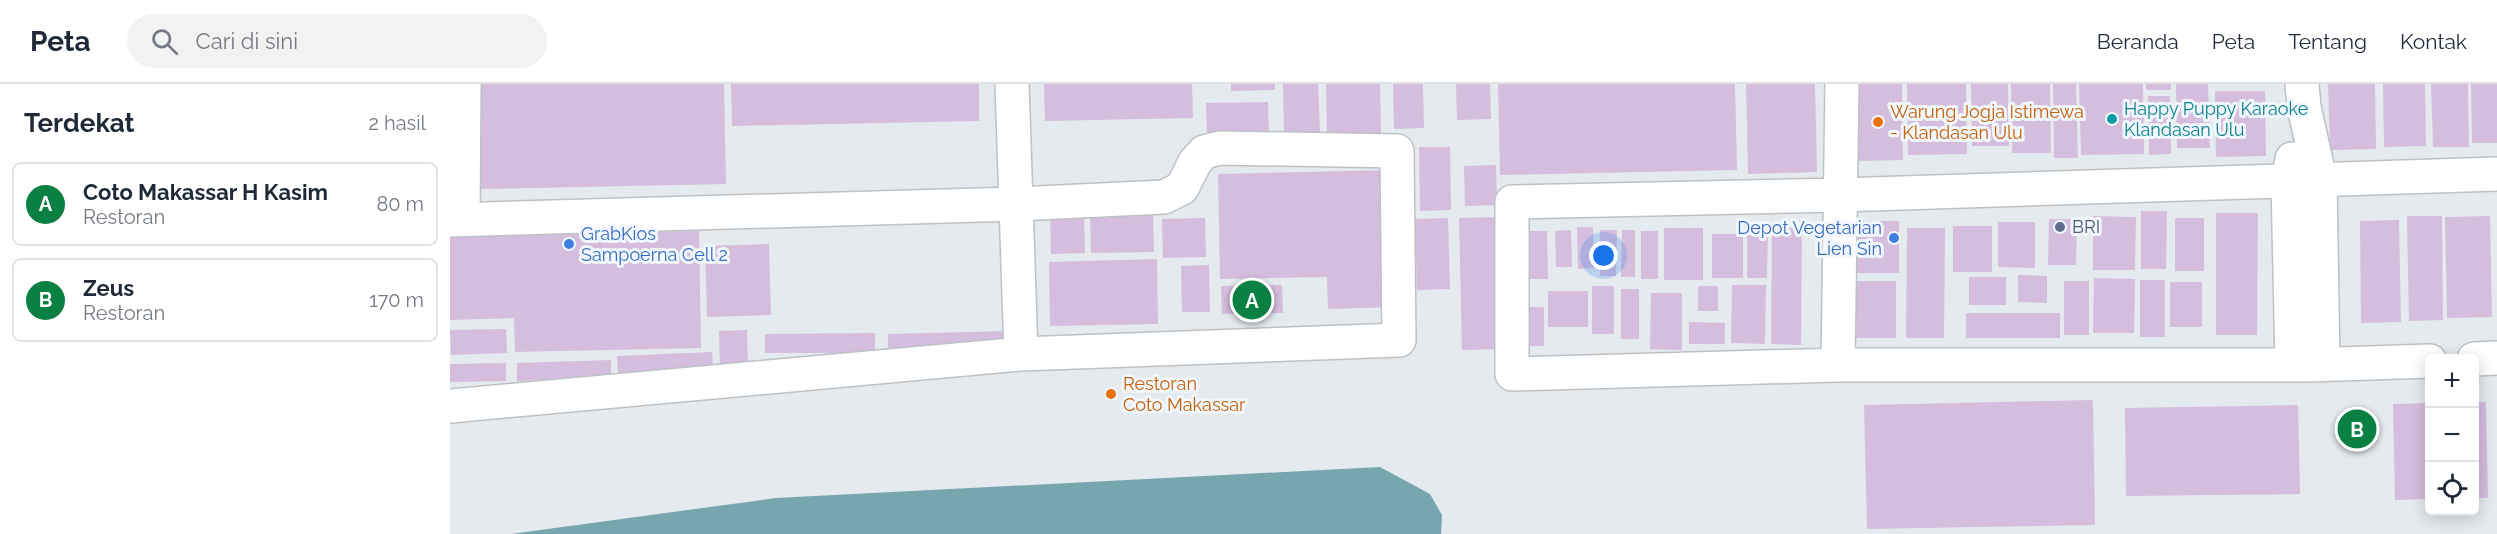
<!DOCTYPE html>
<html lang="id">
<meta charset="utf-8">
<style>
:root{--surface:#fff;--page:#f2f2f3;--text:#1f2937;--muted:#747a83;--line:#e0e1e3;--accent:#0b8043}
body{margin:0;font-family:Raleway,sans-serif;background:var(--page);color:var(--text)}
.controls{position:absolute;right:18px;bottom:18px;display:grid;overflow:hidden;border-radius:9px;box-shadow:0 3px 15px #0003}
.controls button{width:54px;height:54px;display:grid;place-items:center;padding:0;border:0;border-bottom:2px solid var(--line);background:var(--surface);color:var(--text);font:30px sans-serif}
.you{position:absolute;left:1154px;top:172px;width:21px;height:21px;margin:-15px;border:4px solid #fff;border-radius:50%;background:#1a73e8;box-shadow:0 0 0 9px #1a73e833}
.badge{display:grid;place-items:center;width:39px;height:39px;border-radius:50%;background:var(--accent);color:#fff;font-size:20px;font-weight:700}
.pin{position:absolute;translate:-50% -50%;border:3px solid #fff;box-shadow:0 2px 6px #0006}
.list{margin:0;padding:0;list-style:none}
h2{display:flex;justify-content:space-between;align-items:center;height:78px;margin:0;padding:0 24px;font-size:26px}
h2 small{font-size:20px;font-weight:400;color:var(--muted)}
.list li{display:grid;grid-template-columns:39px 1fr auto;gap:18px;align-items:center;box-sizing:border-box;height:84px;margin:0 12px 12px;padding:0 12px;border:2px solid var(--line);border-radius:9px}
.list b{display:block;font-size:22px;white-space:nowrap}
.list p{margin:0;font-size:20px;white-space:nowrap;color:var(--muted)}
.list em{font-size:20px;font-style:normal;color:var(--muted)}
.icon{flex:none;width:33px;height:33px;fill:none;stroke:currentColor;stroke-width:2;stroke-linecap:round;stroke-linejoin:round}
.map{position:relative;flex:none;width:2047px;height:450px;overflow:hidden}
header{display:flex;align-items:center;gap:36px;box-sizing:border-box;height:84px;padding:0 30px;background:var(--surface);border-bottom:2px solid var(--line)}
header strong{font-size:28px}
nav{display:flex;gap:33px;margin-inline-start:auto;font-size:21px}
.search{width:420px;height:54px;background:var(--page);display:flex;align-items:center;gap:15px;box-sizing:border-box;padding:0 21px;border-radius:33px;color:var(--muted);font-size:22px}
main{display:flex}
aside{flex:1;background:var(--surface)}
.map>svg:first-child{display:block}
</style>
<header>
<strong>Peta</strong>
<div class="search"><svg class="icon" aria-label="search" viewBox="0 0 24 24"><circle cx="10" cy="10" r="6"/><path d="M15 15l6 6"/></svg>Cari di sini</div>
<nav><a>Beranda</a><a>Peta</a><a>Tentang</a><a>Kontak</a></nav>
</header>
<main>
<aside>
<h2>Terdekat<small>2 hasil</small></h2>
<ul class="list">
<li><span class="badge">A</span><div><b>Coto Makassar H Kasim</b><p>Restoran</p></div><em>80 m</em></li>
<li><span class="badge">B</span><div><b>Zeus</b><p>Restoran</p></div><em>170 m</em></li>
</ul>
</aside>
<div class="map">
<svg width="2047" height="450" viewBox="0 0 2047 450">
<rect width="100%" height="100%" fill="#e4eaee"/>
<!-- water -->
<path fill="#78a6af" d="M930 383 980 410 992 431 991 450H61L326 414Z"/>
<!-- building -->
<path fill="#d5bddd" d="M28 0H274L276 100 31 105Z
M281 0H529V37L282 42Z
M594 0H742L743 34 595 37Z
M781 0H825V6L781 7Z
M833 0H868L870 49 834 50Z
M876 0H930L931 50 877 52Z
M943 0H973L974 44 944 45Z
M1006 0H1040L1041 35 1007 36Z
M1048 0H1285L1287 86 1050 91Z
M1296 0H1365L1367 88 1298 90Z
M1402 0H1452L1453 76 1404 77Z
M1457 0H1516L1517 70 1458 71Z
M1521 0H1558L1559 62H1522Z
M1561 0H1600L1601 69H1562Z
M1603 0H1626L1628 74H1604Z
M1629 0H1693L1694 70 1631 71Z
M1696 0H1721V6H1696Z
M1726 0H1758L1760 64H1727Z
M1878 0H1925L1926 65 1880 66Z
M1933 0H1975L1976 62 1934 63Z
M1981 0H2018L2019 63H1983Z
M2021 0H2047V59H2022Z
M1765 7H1815L1816 72 1766 73Z
M1698 12H1720L1721 70 1699 71Z
M818 18 819 53 757 54 756 19Z
M969 63H1000L1001 126 970 127Z
M1046 81 1047 121 1015 122 1014 82Z
M941 86 944 223 878 225 877 193 770 195 768 90Z
M1691 127H1717L1716 185H1691Z
M703 128 704 168 641 169 640 129Z
M634 129 635 169 601 170 600 130Z
M1766 129H1808L1807 251H1766Z
M1643 132 1686 133 1685 186H1643Z
M1957 132H1992L1993 236 1959 237Z
M2040 132 2042 233 1997 234 1995 133Z
M1049 133 1051 265 1012 266 1009 134Z
M755 134 756 173 713 174 712 135Z
M998 134 1000 205 967 206 965 135Z
M1725 134H1754V187H1725Z
M1599 135H1627L1626 181H1598Z
M1949 136 1951 238 1911 239 1910 137Z
M1407 137H1449V189H1406Z
M1548 138H1585V184L1548 183Z
M1503 142H1542V188H1503Z
M1127 143H1143L1144 184 1128 185Z
M1214 144H1253V196H1214Z
M1322 144H1352L1351 261 1321 260Z
M1457 144H1495L1494 254H1456Z
M1121 146 1122 183H1106L1105 147Z
M1150 146H1167L1166 192H1150Z
M1172 146H1185V193H1171Z
M1297 146H1318L1317 194H1297Z
M249 147 251 264 65 268 64 234 0 236V152Z
M1071 147H1097L1098 195H1072Z
M1191 147H1208V195H1191Z
M1262 150H1293V194H1262Z
M319 160 321 231 257 233 255 162Z
M707 175 708 240 600 242 599 178Z
M759 181 760 228H732L731 182Z
M1568 191 1597 192V219L1568 218Z
M1519 193H1556V221H1519Z
M1644 194 1685 195 1684 249H1643Z
M1690 196H1715V253H1690Z
M1405 197H1446V254H1405Z
M1614 197H1639V251H1614Z
M1720 198H1752V243H1720Z
M832 201 833 229 772 230 771 202Z
M1282 201H1316L1315 260 1281 259Z
M1142 202H1164V250H1142Z
M1248 202H1268V227H1248Z
M1171 205H1189V255H1171Z
M1098 207H1138V243H1098Z
M1201 209H1232V266L1200 265Z
M1069 223H1094V262H1069Z
M1516 229H1610V254H1516Z
M1239 238 1275 239V260H1239Z
M56 245 57 269 1 271 0 246Z
M297 246 298 282H270L269 247Z
M562 247V264L438 268V250Z
M425 249V269H315V250Z
M262 268 263 285 168 289 167 272Z
M161 276V294L67 297V279Z
M56 279V297L0 298V280Z
M1643 316 1645 441 1417 445 1414 321Z
M2024 318H2036L2038 414H2024Z
M1980 319V415L1945 416 1943 320Z
M1848 321 1850 410 1676 412 1675 324Z"/>
<g fill="none" stroke-linecap="round" stroke-linejoin="round">
<!-- minor casing -->
<g stroke="#bcc1c6" stroke-width="36">
<path id="minor" d="M562 0 571 270
M1852 0 1854 23 1870 95 1873 280
M13 135 14 0
M0 136 565 120 714 113 732 104 745 78 754 68 770 64 947 67 949 256 571 270 0 322
M2024 275 2047 274
M1980 277 1858 281H1388L1062 290V118L1390 111 2047 90
M1388 281 1392 0
M1842 281 1838 96 1842 75"/>
</g>
<!-- minor -->
<use href="#minor" stroke="#fff" stroke-width="33"/>
</g>
<!-- markers -->
<circle fill="#0f9aa8" stroke="#f1f7fc" stroke-width="2" cx="1662" cy="35" r="6"/>
<g fill="#e8710a" stroke="#f1f7fc" stroke-width="2">
<circle cx="1428" cy="38" r="6"/>
<circle cx="661" cy="310" r="6"/>
</g>
<circle fill="#5c6f8a" stroke="#f1f7fc" stroke-width="2" cx="1610" cy="143" r="6"/>
<g fill="#3f7fe0" stroke="#f1f7fc" stroke-width="2">
<circle cx="1444" cy="154" r="6"/>
<circle cx="119" cy="160" r="6"/>
</g>
<g text-anchor="middle" stroke-width="6" stroke-linejoin="round" paint-order="stroke">
<!-- culture labels -->
<g font-size="18" fill="#0d838f" stroke="#f1f7fc" text-anchor="start">
<text x="1674" y="31">Happy Puppy Karaoke<tspan x="1674" dy="21">Klandasan Ulu</tspan></text>
</g>
<!-- food labels -->
<g font-size="18" fill="#c56008" stroke="#f1f7fc" text-anchor="start">
<text x="1440" y="34">Warung Jogja Istimewa<tspan x="1440" dy="21">- Klandasan Ulu</tspan></text>
<text x="673" y="306">Restoran<tspan x="673" dy="21">Coto Makassar</tspan></text>
</g>
<!-- service labels -->
<g font-size="18" fill="#4e5e75" stroke="#f1f7fc" text-anchor="start">
<text x="1622" y="149">BRI</text>
</g>
<!-- shop labels -->
<g font-size="18" fill="#366cbe" stroke="#f1f7fc" text-anchor="end">
<text x="1432" y="150">Depot Vegetarian<tspan x="1432" dy="21">Lien Sin</tspan></text>
<text x="131" y="156" text-anchor="start">GrabKios<tspan x="131" dy="21">Sampoerna Cell 2</tspan></text>
</g>
</g>
</svg>
<div class="controls">
<button>+</button>
<button>−</button>
<button><svg class="icon" aria-label="locate" viewBox="0 0 24 24"><circle cx="12" cy="12" r="6"/><path d="M12 2v4M12 18v4M2 12h4M18 12h4"/></svg></button>
</div>
<div class="you"></div>
<div class="pin badge" style="left:802px;top:216px">A</div>
<div class="pin badge" style="left:1907px;top:345px">B</div>
</div>
</main>
